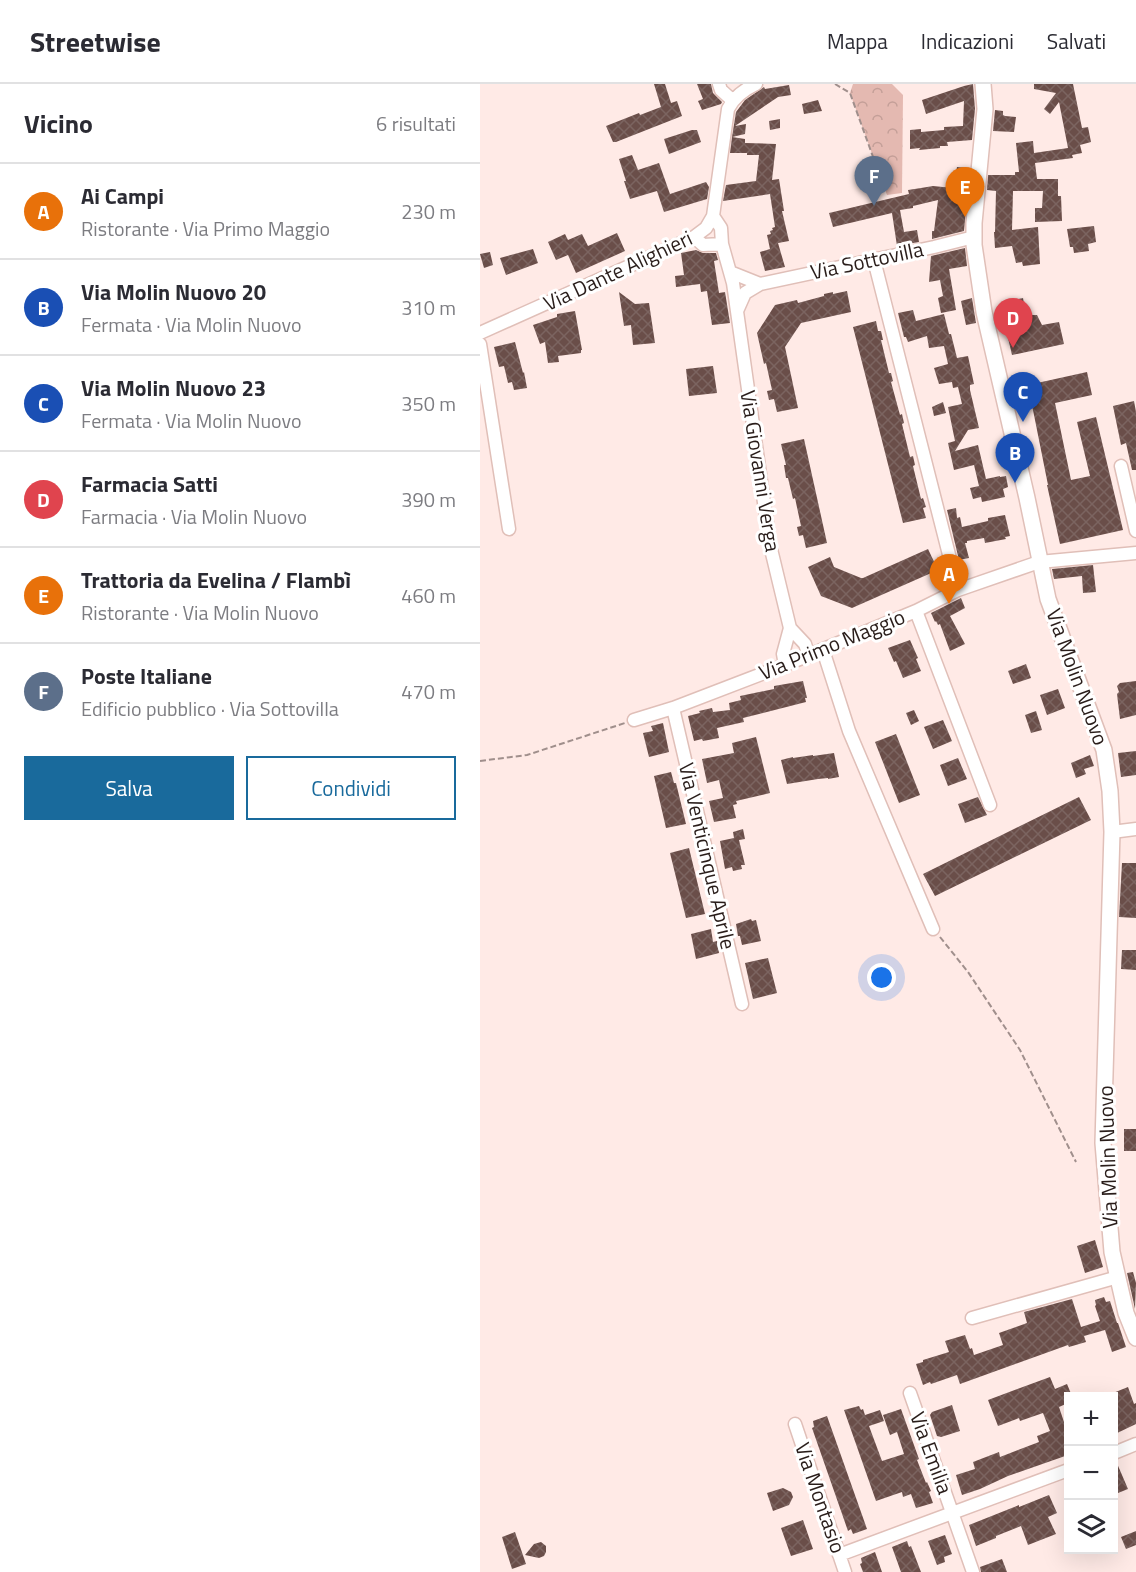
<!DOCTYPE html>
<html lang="it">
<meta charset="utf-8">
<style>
:root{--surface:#fff;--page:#f2f2f3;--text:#2b2b33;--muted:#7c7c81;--line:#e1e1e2;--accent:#196a9c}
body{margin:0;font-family:"Titillium Web",sans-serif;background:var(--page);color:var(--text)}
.controls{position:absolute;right:18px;bottom:18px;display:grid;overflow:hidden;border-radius:0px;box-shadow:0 6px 24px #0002}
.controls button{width:54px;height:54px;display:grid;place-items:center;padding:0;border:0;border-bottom:2px solid var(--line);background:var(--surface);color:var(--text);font:30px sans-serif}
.you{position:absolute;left:402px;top:894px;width:21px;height:21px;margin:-15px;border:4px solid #fff;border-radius:50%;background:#1a73e8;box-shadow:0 0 0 9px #1a73e833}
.badge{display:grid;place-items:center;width:39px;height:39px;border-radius:50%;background:var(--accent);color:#fff;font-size:20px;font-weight:700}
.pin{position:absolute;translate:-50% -50px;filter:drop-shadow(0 2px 3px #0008)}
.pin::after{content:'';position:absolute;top:32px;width:21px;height:18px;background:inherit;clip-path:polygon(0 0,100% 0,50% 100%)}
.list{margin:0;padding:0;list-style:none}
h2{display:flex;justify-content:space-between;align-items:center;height:78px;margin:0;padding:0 24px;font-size:26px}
h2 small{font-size:20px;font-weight:400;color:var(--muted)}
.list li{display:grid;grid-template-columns:39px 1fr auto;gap:18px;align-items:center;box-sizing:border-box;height:96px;padding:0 24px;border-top:2px solid var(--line)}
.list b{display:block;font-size:22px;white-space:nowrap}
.list p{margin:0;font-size:20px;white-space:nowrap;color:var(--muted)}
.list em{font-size:20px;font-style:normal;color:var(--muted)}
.actions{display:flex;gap:12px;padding:18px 24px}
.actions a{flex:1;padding:14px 0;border:2px solid var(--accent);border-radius:0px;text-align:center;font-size:21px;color:var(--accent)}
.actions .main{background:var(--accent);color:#fff}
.icon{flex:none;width:33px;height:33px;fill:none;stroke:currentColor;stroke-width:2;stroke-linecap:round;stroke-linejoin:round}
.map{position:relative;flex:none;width:656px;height:1488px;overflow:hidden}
header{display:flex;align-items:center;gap:36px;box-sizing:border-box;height:84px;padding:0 30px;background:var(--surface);border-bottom:2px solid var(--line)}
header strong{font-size:28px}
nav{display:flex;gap:33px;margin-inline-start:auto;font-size:21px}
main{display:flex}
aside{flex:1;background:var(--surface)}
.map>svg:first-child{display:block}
</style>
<header>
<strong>Streetwise</strong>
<nav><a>Mappa</a><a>Indicazioni</a><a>Salvati</a></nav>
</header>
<main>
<aside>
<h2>Vicino<small>6 risultati</small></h2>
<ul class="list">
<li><span class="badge" style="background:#e8710a">A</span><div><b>Ai Campi</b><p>Ristorante · Via Primo Maggio</p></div><em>230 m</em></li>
<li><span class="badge" style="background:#1a4fb4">B</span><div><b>Via Molin Nuovo 20</b><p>Fermata · Via Molin Nuovo</p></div><em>310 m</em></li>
<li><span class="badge" style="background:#1a4fb4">C</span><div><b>Via Molin Nuovo 23</b><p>Fermata · Via Molin Nuovo</p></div><em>350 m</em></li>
<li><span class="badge" style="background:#e0444e">D</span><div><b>Farmacia Satti</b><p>Farmacia · Via Molin Nuovo</p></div><em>390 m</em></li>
<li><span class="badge" style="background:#e8710a">E</span><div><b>Trattoria da Evelina / Flambì</b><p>Ristorante · Via Molin Nuovo</p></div><em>460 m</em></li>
<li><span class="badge" style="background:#5c6f8a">F</span><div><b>Poste Italiane</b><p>Edificio pubblico · Via Sottovilla</p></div><em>470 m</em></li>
</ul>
<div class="actions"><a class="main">Salva</a><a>Condividi</a></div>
</aside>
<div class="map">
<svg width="656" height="1488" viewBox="0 0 656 1488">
<defs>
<pattern id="park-crowns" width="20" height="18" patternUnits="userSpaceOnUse" patternTransform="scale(1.5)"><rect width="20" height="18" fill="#e4b9b1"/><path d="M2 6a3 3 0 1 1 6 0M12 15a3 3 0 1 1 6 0" fill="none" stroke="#c49f98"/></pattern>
<pattern id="building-cross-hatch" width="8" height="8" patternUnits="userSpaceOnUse" patternTransform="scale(1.5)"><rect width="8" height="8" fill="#6a4e49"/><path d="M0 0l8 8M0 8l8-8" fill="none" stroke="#7b6460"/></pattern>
</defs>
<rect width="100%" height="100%" fill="#ffeae6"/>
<!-- park -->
<path fill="url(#park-crowns)" d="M373 0H412L423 11 422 109 407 111 370 9Z"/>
<!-- building -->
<path fill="url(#building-cross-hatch)" d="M174 0H185L191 19 197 17 202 32 136 58H133L126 42 159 29 160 31 181 23Z
M217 0H231L233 9 242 18 241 20 222 26 218 17 223 15Z
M493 0 495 25 492 56 467 58 468 62H460V64L439 66 440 64 430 65V46L441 45V48L464 46V43L483 42 484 17 446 30 442 16 484 2Z
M554 0H593L602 44 608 43 611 58 600 61 602 69 592 71 593 74 555 79 557 95H578V112H581L582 137 555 138V124H562L563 107H533L532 146 558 143 560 180 543 182 542 178 536 179 532 162 515 164 514 148H515L516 107 507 106 508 91H535V88H539L536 59 553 57 554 69 588 64 579 18 570 30 564 25 576 9 554 5Z
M309 1 311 11 298 13 255 42 266 40 265 50 252 53 256 28 265 16 284 3 285 5Z
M338 16 342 27 324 30 322 20Z
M515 26 523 27V31L525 32 536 33 534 48 513 47Z
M300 35V44L290 46 289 37Z
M212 46H217L221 58 189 70 184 55Z
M252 53 265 55V59L296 60 292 96 299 95 304 127H302L309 157 298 159 305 183 285 187 280 168 290 165 287 151 291 150 290 147 293 146 292 144 295 143 290 110 243 117 246 101 276 97 279 71H267V69H250Z
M152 71 158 86 179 79 190 110 226 98 229 103 227 115 184 128 177 107 150 115 144 97H146L139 75Z
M477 83 490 84 484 147 452 155V147H454L458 116 433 122V124L420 126 424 148 437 146 439 158 417 162 412 129 353 143 349 129 429 110 428 106 441 104 453 102 473 104Z
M614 142 616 158 608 160 609 167 594 169 593 163H590L587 145Z
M137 149 145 167 96 189 88 171 76 176 68 158 85 150 88 156 102 150 108 162Z
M485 164 487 182 469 185 476 226 461 229 458 214 463 212 460 196 449 198 451 172Z
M53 165 58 179 26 191 20 174Z
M216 166 223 169H236L238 176 234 177 239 209 245 208 250 239 232 241 227 207 221 208 220 200 196 203 195 192 204 191 201 169Z
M10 168 13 181 4 184 0 170Z
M367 207 371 228 321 239 305 263 318 324 297 328 294 315 289 316 287 307 292 306 286 279 284 280 277 249 295 221 317 216 318 219 344 212V210L353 208V210Z
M139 208 155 220 169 219 175 259 153 261 151 241 144 242Z
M492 214 496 239 486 241 481 217Z
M543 214 546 231H557L562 241 579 238 584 260 532 271 520 219Z
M433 226 436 237 464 230 469 250H471L477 274 488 272 494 300 490 301V306L499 344 488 346 475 367 498 361 506 395 520 392V393L526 392 528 403 523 405 525 413 502 418 501 413 493 415 490 404 499 402 494 381 474 386 468 359 475 357 468 323 482 320 478 303 473 304 472 298 459 300 454 284 468 280 464 262 449 264 447 252 428 258 426 253H424L418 229Z
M95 227 102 266H101V269L78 272 79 278 68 279 65 258 60 260 53 241 77 233V230Z
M396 237 398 247H401L403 256H401L409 289H411L413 297 411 298 420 331 422 330 424 339 422 340 430 373 433 372 435 381 433 382 441 415 443 414 446 423 443 424 446 434 423 439 373 243Z
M35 258 43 289 44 288 47 304 34 306 32 298 28 299 24 282 19 283 14 263Z
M233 282 237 309 209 312 206 285Z
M607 288 612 311 575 319 591 396 610 392 597 338 616 333 643 446 580 460 567 401H568L548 301Z
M654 317 656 328V386H652L646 359 641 361 633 322Z
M463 318 466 329 454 332 452 323Z
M324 355 347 459 326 464 323 451 319 452 317 443 321 442 315 414 313 415 308 394H306L304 381H306L301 360Z
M476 424 477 434 480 433 482 443 508 437V434L525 431 530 452 525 453 526 455 505 459 504 454 487 457V459H485L489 474 479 476 467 426Z
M448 465 458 486 372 524 341 512 328 483 350 473 354 483 381 494H383Z
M613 481 616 508 603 509 602 492 574 495 572 485Z
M481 514 485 524 470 532 485 560 470 567 460 540 458 541 456 537 455 538 451 529Z
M430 556 438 574 436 575 441 587 423 594 416 577 414 578 408 564Z
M546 580 551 594 533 600 528 587Z
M323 597 327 614H325L326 618 263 634 264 638 237 644 239 654 223 657 222 655 214 657 208 632 220 629 219 627 232 624 233 628 250 626 249 619 261 616 260 612 294 605V602Z
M656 597V631L640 635 637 610 639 608 637 602 640 599Z
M578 605 585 624 567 631 560 611Z
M434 626 439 637 431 641 426 629Z
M556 627 562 646 551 649 545 631Z
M463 636 472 657 453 665 444 643Z
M183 639 189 668 169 673 163 649 173 647 171 642Z
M416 650 440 711 419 719 395 658Z
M276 653 290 709 256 717 257 720 253 721 256 734 234 738 229 717 243 714 239 696 227 699 222 675 254 669 252 659Z
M656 667V691L641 693 638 669Z
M354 669 359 693 348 695V694L338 695 307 700 301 676 313 673V674L333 671V672Z
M610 671 614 682 604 685 606 690 596 694 591 679Z
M478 674 487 695 468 702 460 681Z
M191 688 194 699H196L206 740 186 744 174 692Z
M498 713 507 731 485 739 478 720Z
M599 713 611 736 455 812 443 790Z
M263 745 265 755 259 756 265 781H261L262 785 253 787 252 783 245 785 240 757 254 754 253 748Z
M209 764 225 830 206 834 190 769Z
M642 779H656V834L639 833Z
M271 835 272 837 276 836 281 857 262 861 260 852H258L256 840Z
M231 845 233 858 237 857 239 869 216 875 211 850Z
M642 866H656V886L641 885Z
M288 874 297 909 273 915 265 879Z
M644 1045H656V1067H644Z
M615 1156 623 1183 605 1189 597 1162Z
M653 1188 656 1199 655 1225 647 1189Z
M624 1213 626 1218 630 1217 637 1239H638L646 1263 632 1268 625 1246 604 1252 606 1258 589 1263 588 1261 480 1300 477 1291 451 1300 450 1298 443 1301 436 1280 443 1278V1276L469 1268 465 1257 485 1251 490 1265 492 1264 494 1271 523 1261 519 1249 547 1239 544 1228 592 1215 601 1243 620 1237 615 1222 616 1221 615 1216Z
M570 1293 575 1305 587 1300 592 1312H588V1319L579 1323 586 1344 588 1343V1371L528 1392 500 1405 482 1411 476 1391 495 1385 493 1378 519 1368 520 1373 559 1358 557 1352 570 1347 563 1329 540 1337 539 1334 518 1342 508 1316Z
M648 1303 654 1320 656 1319V1340L633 1351V1309Z
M472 1321 480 1347 461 1353 457 1352 450 1331 452 1328Z
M379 1322 381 1326 383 1325 385 1331 400 1326 404 1337 389 1342 402 1377 424 1370 417 1348 410 1351 403 1331 421 1325 439 1375 437 1376 446 1399 447 1398 451 1407 449 1408 453 1419 436 1424 431 1410 423 1413 422 1408 396 1417 364 1326Z
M347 1332 387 1445 373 1450 371 1445 368 1447 332 1344 334 1343 333 1337Z
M633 1377H636L648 1405 633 1411Z
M303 1404 311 1408 313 1413 309 1421 293 1427 287 1409Z
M569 1411 577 1429 568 1433 576 1450 548 1461 541 1442 516 1452V1454L496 1462 489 1441 539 1421V1423Z
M323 1436 333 1465 311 1472 301 1444Z
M656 1447V1461L646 1465 641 1453Z
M35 1448 46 1480 32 1485 22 1453Z
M465 1451 472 1470 464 1473 465 1478 457 1481 448 1457Z
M427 1457 429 1463 431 1462 441 1488H421L412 1463Z
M61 1458 66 1462V1468L64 1472 59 1474 45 1471 54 1460Z
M395 1468 402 1488H383L380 1480 382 1479 381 1474Z
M522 1475 527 1488H501L500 1483Z"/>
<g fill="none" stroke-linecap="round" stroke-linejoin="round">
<!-- minor casing -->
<g stroke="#e0bfb8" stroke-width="15">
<path id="minor" d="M239 0 241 6 252 16
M233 132 241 144 242 160 253 199 290 461 310 544 325 560 329 572
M214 153 223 161 242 160
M394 176 478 506
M250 188 280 200
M257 227 265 209 280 200 454 163 494 153
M0 249 214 153 226 144 233 132 248 25C254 13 263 6 276 0
M0 260 29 445
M641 382 656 447
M436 527 510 721
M343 566 369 647 453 845
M305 581 303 570 310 544
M193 624 262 920
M154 636 193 624 305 581 436 527 478 506 559 478 656 469
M632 748 656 745
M492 1234 638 1193
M430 1309 493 1488
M315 1340 365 1488
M634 1369 656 1360
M359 1471 588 1386"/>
</g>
<!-- major casing -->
<g stroke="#e0bfb8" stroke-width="18">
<path id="major" d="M503 0 505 25 494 139V161L504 228 547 414 568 515 624 666 630 707 632 748 623 1059 632 1168 646 1229 656 1254"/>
</g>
<!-- path -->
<path stroke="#a08f8c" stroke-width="2" stroke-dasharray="6 3" stroke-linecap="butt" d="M355 0 370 9 397 84H409
M0 677 47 671 145 639
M460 853 488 888 540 966 596 1078"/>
<!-- minor -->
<use href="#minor" stroke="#fff" stroke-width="12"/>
<!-- major -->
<use href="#major" stroke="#fff" stroke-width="15"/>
</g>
<g text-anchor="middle" stroke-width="6" stroke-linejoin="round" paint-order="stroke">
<!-- street labels -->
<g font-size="21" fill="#291d1a" stroke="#fff">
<text transform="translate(387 177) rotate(-12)" y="7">Via Sottovilla</text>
<text transform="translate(138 187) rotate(-25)" y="7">Via Dante Alighieri</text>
<text transform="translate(280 387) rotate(81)" y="7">Via Giovanni Verga</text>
<text transform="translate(352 561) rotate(-22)" y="7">Via Primo Maggio</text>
<text transform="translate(597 593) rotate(70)" y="7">Via Molin Nuovo</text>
<text transform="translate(227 772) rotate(77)" y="7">Via Venticinque Aprile</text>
<text transform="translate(628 1073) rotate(-92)" y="7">Via Molin Nuovo</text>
<text transform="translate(451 1369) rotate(70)" y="7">Via Emilia</text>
<text transform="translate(340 1414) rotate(71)" y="7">Via Montasio</text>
</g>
</g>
</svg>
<div class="controls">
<button>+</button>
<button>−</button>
<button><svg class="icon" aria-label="layers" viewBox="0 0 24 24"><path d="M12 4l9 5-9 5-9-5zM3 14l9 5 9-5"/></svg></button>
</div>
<div class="you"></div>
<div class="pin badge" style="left:469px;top:520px;background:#e8710a">A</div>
<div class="pin badge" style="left:535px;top:399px;background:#1a4fb4">B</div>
<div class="pin badge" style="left:543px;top:338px;background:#1a4fb4">C</div>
<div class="pin badge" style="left:533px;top:264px;background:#e0444e">D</div>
<div class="pin badge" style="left:485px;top:133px;background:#e8710a">E</div>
<div class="pin badge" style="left:394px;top:122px;background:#5c6f8a">F</div>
</div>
</main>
